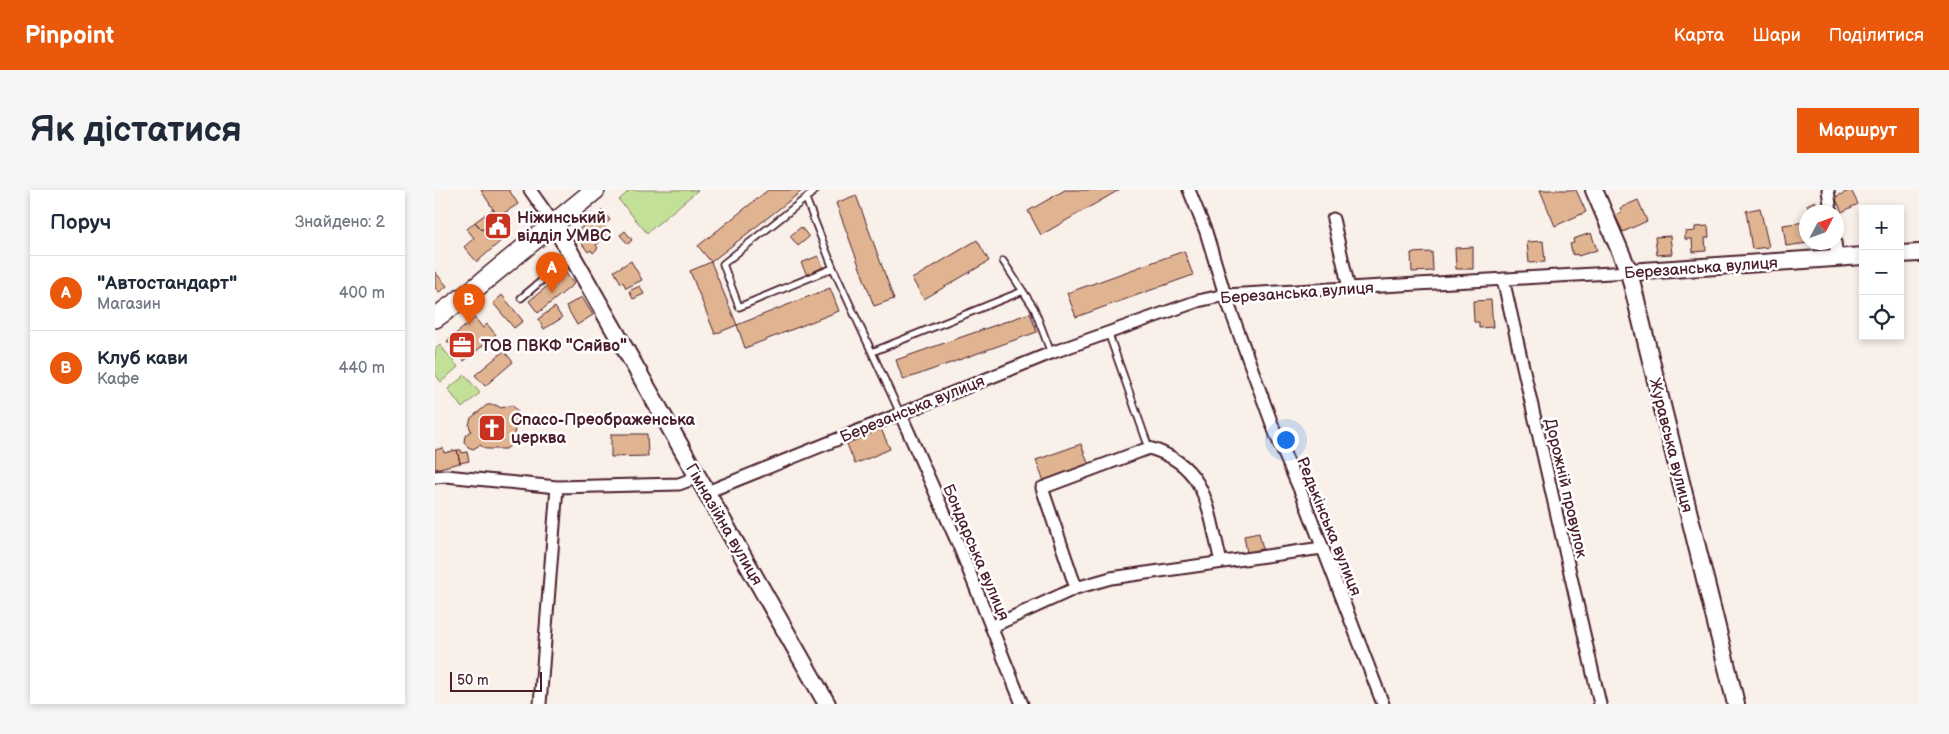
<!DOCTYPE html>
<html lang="uk">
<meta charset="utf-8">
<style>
:root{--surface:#fff;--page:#f6f6f7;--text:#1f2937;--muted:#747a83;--line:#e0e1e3;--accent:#ea580c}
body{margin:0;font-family:"Balsamiq Sans",sans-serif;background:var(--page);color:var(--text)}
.controls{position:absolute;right:15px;top:15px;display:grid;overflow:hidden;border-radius:0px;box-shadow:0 2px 8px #0003}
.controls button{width:45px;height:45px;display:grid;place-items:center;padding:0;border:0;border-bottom:1px solid var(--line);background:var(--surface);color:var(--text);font:25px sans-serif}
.compass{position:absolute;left:1364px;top:15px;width:45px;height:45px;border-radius:50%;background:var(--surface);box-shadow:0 2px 8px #0003;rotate:49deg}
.scale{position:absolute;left:15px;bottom:12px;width:92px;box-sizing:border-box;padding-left:5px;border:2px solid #4a1f2b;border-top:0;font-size:14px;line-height:18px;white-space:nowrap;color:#4a1f2b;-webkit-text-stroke:4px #fff;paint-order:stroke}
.you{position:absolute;left:850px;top:249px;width:18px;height:18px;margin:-12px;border:4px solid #fff;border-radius:50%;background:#1a73e8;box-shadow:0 0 0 8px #1a73e833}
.badge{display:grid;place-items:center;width:32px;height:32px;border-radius:50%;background:var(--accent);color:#fff;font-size:16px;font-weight:700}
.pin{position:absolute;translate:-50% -41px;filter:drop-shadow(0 1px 2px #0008)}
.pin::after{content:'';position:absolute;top:26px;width:18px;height:15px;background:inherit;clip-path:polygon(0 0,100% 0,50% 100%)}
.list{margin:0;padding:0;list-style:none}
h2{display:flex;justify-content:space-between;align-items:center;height:65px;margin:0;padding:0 20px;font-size:21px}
h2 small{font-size:16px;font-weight:400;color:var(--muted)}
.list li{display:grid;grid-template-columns:32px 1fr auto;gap:15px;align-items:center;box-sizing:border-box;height:75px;padding:0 20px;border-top:1px solid var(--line)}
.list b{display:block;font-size:19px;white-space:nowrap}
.list p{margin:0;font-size:16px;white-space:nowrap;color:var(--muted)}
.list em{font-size:16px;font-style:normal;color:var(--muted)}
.icon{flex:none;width:28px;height:28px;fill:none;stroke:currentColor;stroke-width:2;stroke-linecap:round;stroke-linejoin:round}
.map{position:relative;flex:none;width:1484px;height:514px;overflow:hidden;border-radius:0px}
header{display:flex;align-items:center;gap:30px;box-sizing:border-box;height:70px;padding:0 25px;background:var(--accent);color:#fff}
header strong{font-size:24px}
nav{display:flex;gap:28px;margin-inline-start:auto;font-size:18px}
.intro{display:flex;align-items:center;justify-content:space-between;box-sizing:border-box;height:120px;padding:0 30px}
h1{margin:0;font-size:35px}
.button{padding:12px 22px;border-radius:0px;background:var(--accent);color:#fff;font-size:18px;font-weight:700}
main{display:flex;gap:30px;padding:0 30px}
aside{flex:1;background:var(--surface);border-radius:0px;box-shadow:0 2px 8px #0003}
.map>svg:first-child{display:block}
</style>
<header>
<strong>Pinpoint</strong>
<nav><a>Карта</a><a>Шари</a><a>Поділитися</a></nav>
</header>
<div class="intro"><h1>Як дістатися</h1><a class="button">Маршрут</a></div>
<main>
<aside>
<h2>Поруч<small>Знайдено: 2</small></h2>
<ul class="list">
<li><span class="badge">A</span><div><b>&quot;Автостандарт&quot;</b><p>Магазин</p></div><em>400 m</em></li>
<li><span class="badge">B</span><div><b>Клуб кави</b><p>Кафе</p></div><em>440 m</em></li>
</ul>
</aside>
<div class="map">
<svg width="1484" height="514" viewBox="0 0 1484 514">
<rect width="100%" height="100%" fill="#f9f0e9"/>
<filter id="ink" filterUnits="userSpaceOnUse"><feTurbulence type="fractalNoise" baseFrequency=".02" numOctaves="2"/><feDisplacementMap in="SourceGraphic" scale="10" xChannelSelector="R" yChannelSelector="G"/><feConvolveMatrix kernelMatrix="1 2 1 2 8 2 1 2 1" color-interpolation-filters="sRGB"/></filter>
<g filter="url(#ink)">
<!-- green -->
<path fill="#c3e098" stroke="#868062" d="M195 0H263L212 43 184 10Z
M5 155 23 177 6 192 0 184V159Z
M30 185 45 203 27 218 13 199Z"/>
<!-- building -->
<path fill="#e1b491" stroke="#4a1f2b" d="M46 0H74L83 14 63 27Z
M333 0H368L276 72 263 56Z
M630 0H684L606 45 593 21Z
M1105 0H1141L1151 22 1120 36Z
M1416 0 1423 14 1407 22 1400 7Z
M421 5 459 109 439 116 401 13Z
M1203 10 1212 31 1188 42 1180 25 1187 22 1185 18Z
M1380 11 1385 22H1375L1372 15Z
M1325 18 1334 57 1317 59 1311 21Z
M58 19 63 27 47 40 40 32Z
M167 20 175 30 169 35 161 26Z
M161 26 177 46 173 49 171 47 161 55 163 58 158 63 156 60 153 62 139 43Z
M40 32 47 40 55 34 68 49 42 72 29 57 39 48 32 39Z
M1370 32 1373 53 1351 56 1348 35Z
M1273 36 1274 47 1270 48 1271 61 1258 62 1257 49H1250V42L1260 41V37Z
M366 37 374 47 363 56 355 46Z
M190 41 197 50 193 54 185 45Z
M1156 43 1162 60 1143 66 1142 64 1138 65 1135 54 1139 53 1138 49Z
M1235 46 1237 64 1222 65 1220 47Z
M542 50 554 71 489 109 477 89Z
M1108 51 1110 72 1094 73 1092 52Z
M1038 57V79H1021L1020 58Z
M749 61 758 85 641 127 632 103Z
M997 62 998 81 977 82 976 63Z
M383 66 388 77 372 85 366 73Z
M196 71 207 90 191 98 188 92 186 93 179 81Z
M276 72 302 135 280 144 255 81Z
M0 82 12 96 4 102 0 98Z
M130 82 139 94 103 123 94 111Z
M205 96 209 104 198 109 194 101Z
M395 98 404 121 310 158 302 135Z
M67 105 88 131 79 138 58 113Z
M147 107 158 125 142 135 131 116Z
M1056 110 1058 137 1044 138V132H1039L1038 111Z
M120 117 127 128 109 139 103 129Z
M595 123 602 142 468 190 461 170Z
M40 128 48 138 52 134 61 145 29 171 12 151Z
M69 161 78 172 50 196 40 185Z
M52 215H61L66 218 77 215 83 222 79 244 76 249 77 254 71 259H51L45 255 38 259 33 257 29 252 30 246 36 241 34 235 36 228Z
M446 239 455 259 420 274 412 254Z
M176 244H212L213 266 176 267Z
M646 254 654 276 609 292 601 270Z
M8 258 9 263 22 260 25 273 0 279V260Z
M22 260H26L27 263 32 262 34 271 25 273Z
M824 343 828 359 812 363 809 346Z"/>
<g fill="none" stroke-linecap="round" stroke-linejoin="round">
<!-- lane casing -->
<g stroke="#4a1f2b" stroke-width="9">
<path id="lane" d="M381 0 288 74 304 117 398 78
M371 9 398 78 465 223
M568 71 599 118 616 163
M86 108 136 66
M673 142 714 258
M437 162 588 101"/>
</g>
<!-- street casing -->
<g stroke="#4a1f2b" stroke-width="15">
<path id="street" d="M95 0 119 34
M754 0 771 42 790 105 841 245 868 307 948 514
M1393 0 1396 22
M898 29 914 98
M1400 52 1402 68
M1068 89 1165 514
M465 223 524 356 587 514
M0 287 11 286 122 297 244 294 263 287
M272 302 616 163 763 111 790 105 1194 82
M641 398 607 298 714 258C773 275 773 320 786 372
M556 437 641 398 676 388 887 358
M105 514 122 297"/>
</g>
<!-- secondary casing -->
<g stroke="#4a1f2b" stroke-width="20">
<path id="secondary" d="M1159 0 1194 82 1301 514
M119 34 392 514
M1465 64 1484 63
M1194 82 1428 66"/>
</g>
<!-- primary casing -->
<g stroke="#4a1f2b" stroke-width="22">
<path id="primary" d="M0 128 33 104 160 0"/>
</g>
<!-- lane -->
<use href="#lane" stroke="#fff" stroke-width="5.5"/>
<!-- street -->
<use href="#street" stroke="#fff" stroke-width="11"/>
<!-- secondary -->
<use href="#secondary" stroke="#fff" stroke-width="16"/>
<!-- primary -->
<use href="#primary" stroke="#fff" stroke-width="19"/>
</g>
</g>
<!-- icons -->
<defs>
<g id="civic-square" transform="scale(1.4375)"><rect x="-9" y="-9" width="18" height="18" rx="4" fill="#c8321e" stroke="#fff"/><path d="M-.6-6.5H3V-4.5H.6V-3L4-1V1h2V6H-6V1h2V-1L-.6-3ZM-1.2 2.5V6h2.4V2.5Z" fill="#fff"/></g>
<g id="office-square" transform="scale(1.4375)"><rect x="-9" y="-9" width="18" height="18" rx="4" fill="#c8321e" stroke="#fff"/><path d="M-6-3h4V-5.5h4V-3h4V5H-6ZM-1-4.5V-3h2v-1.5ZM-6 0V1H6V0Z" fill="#fff"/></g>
<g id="church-square" transform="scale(1.4375)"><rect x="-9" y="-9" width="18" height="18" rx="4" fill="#c8321e" stroke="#fff"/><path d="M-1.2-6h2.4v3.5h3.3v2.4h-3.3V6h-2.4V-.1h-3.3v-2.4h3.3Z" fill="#fff"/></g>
</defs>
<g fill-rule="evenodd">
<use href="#civic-square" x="63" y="36"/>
<use href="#office-square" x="27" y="155"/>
<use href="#church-square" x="57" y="238"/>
</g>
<g text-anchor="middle" stroke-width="5" stroke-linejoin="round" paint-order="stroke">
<!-- poi labels -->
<g font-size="16" font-weight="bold" fill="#4a1f2b" stroke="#fff" text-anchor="start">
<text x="82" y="33">Ніжинський<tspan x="82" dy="18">відділ УМВС</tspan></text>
<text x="46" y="161">ТОВ ПВКФ "Сяйво"</text>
<text x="76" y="235">Спасо-Преображенська<tspan x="76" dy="18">церква</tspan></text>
</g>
<!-- street labels -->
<g font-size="16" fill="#4a1f2b" stroke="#fff">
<text transform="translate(1266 77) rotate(-4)" y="6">Березанська вулиця</text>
<text transform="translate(862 102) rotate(-4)" y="6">Березанська вулиця</text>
<text transform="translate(477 218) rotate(-22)" y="6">Березанська вулиця</text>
<text transform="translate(1237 255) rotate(76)" y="6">Журавська вулиця</text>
<text transform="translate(1132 298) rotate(77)" y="6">Дорожній провулок</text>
<text transform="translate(290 334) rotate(60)" y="6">Гімназійна вулиця</text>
<text transform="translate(895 336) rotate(68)" y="6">Редькінська вулиця</text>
<text transform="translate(542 362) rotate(67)" y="6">Бондарська вулиця</text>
</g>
</g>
</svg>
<div class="controls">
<button>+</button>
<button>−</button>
<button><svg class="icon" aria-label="locate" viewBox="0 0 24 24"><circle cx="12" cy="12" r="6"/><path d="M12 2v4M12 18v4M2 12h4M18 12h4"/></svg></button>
</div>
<svg class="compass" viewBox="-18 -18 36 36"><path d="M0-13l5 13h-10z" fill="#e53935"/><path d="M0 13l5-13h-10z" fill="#747a83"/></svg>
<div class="scale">50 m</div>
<div class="you"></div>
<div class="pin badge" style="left:117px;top:103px">A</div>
<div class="pin badge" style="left:34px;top:135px">B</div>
</div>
</main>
